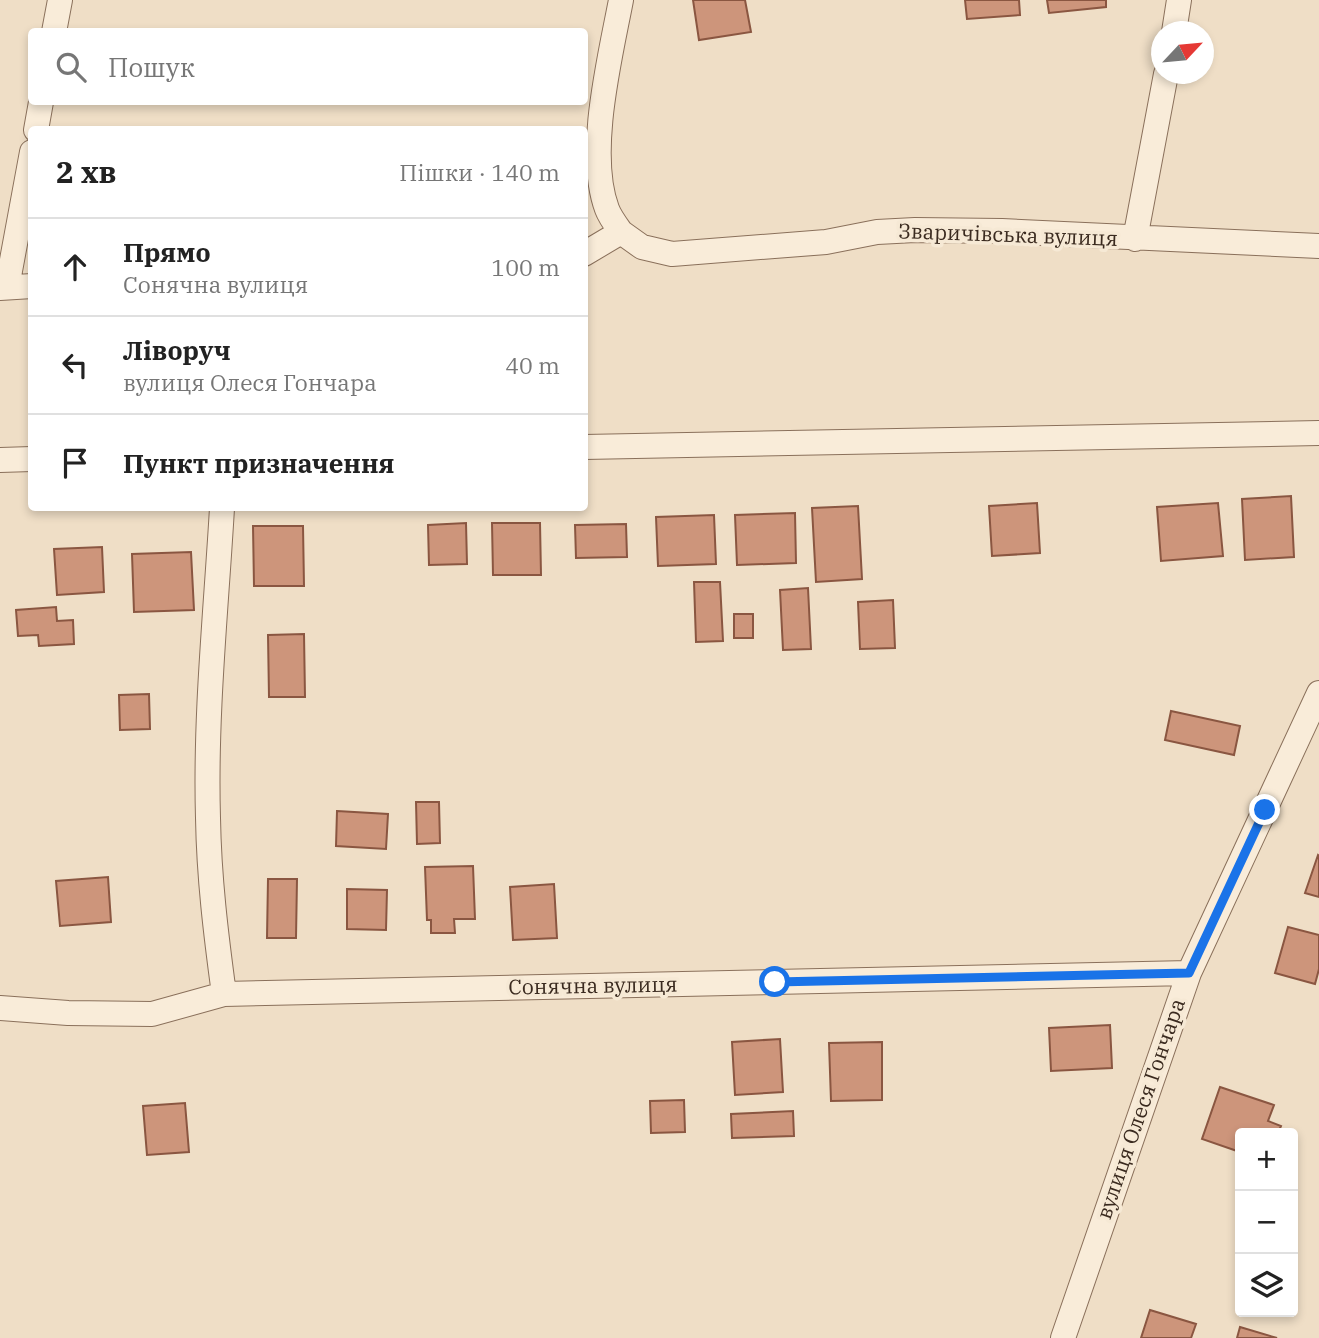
<!DOCTYPE html>
<html lang="uk">
<meta charset="utf-8">
<style>
:root{--surface:#fff;--page:#f6f6f6;--text:#222;--muted:#767676;--line:#e0e0e0}
body{margin:0;font-family:"IBM Plex Serif",serif;background:var(--page);color:var(--text)}
.controls{position:absolute;right:21px;bottom:21px;display:grid;overflow:hidden;border-radius:7px;box-shadow:0 4px 10px #0003}
.controls button{width:63px;height:63px;display:grid;place-items:center;padding:0;border:0;border-bottom:2px solid var(--line);background:var(--surface);color:var(--text);font:35px sans-serif}
.compass{position:absolute;left:1151px;top:21px;width:63px;height:63px;border-radius:50%;background:var(--surface);box-shadow:0 4px 10px #0003;rotate:64deg}
.stop{position:absolute;width:21px;height:21px;margin:-16px;border:5px solid #1a73e8;border-radius:50%;background:#fff}
.stop.end{background:#1a73e8;border-color:#fff;box-shadow:0 2px 7px #0008}
.list{margin:0;padding:0;list-style:none}
h2{display:flex;justify-content:space-between;align-items:center;height:91px;margin:0;padding:0 28px;font-size:30px}
h2 small{font-size:23px;font-weight:400;color:var(--muted)}
.list li{display:grid;grid-template-columns:46px 1fr auto;gap:21px;align-items:center;box-sizing:border-box;height:98px;padding:0 28px;border-top:2px solid var(--line)}
.list b{display:block;font-size:26px;white-space:nowrap}
.list p{margin:0;font-size:23px;white-space:nowrap;color:var(--muted)}
.list em{font-size:23px;font-style:normal;color:var(--muted)}
.icon{flex:none;width:38px;height:38px;fill:none;stroke:currentColor;stroke-width:2;stroke-linecap:round;stroke-linejoin:round}
.map{position:relative;flex:none;width:1319px;height:1338px;overflow:hidden}
.search{position:absolute;background:var(--surface);box-shadow:0 4px 10px #0003;left:28px;top:28px;width:560px;height:77px;display:flex;align-items:center;gap:18px;box-sizing:border-box;padding:0 24px;border-radius:7px;color:var(--muted);font-size:26px}
.panel{position:absolute;background:var(--surface);box-shadow:0 4px 10px #0003;left:28px;top:126px;width:560px;height:385px;border-radius:7px}
.map>svg:first-child{display:block}
</style>
<div class="map">
<svg width="1319" height="1338" viewBox="0 0 1319 1338">
<rect width="100%" height="100%" fill="#efdec6"/>
<!-- building -->
<path fill="#cd957b" stroke="#8a5641" stroke-width="2" d="M693 0H745L751 32 699 40Z
M965 0H1019L1020 15 967 19Z
M1047 0H1106V7L1049 13Z
M1291 496 1294 557 1245 560 1242 499Z
M1037 503 1040 553 992 556 989 506Z
M1218 503 1223 556 1161 561 1157 507Z
M858 506 862 579 816 582 812 508Z
M795 513 796 563 737 565 735 515Z
M714 515 716 564 658 566 656 517Z
M466 523 467 564 429 565 428 525Z
M492 523H540L541 575H493Z
M626 524 627 557 576 558 575 525Z
M253 526H303L304 586H254Z
M102 547 104 592 57 595 54 549Z
M191 552 194 610 134 612 132 554Z
M694 582H720L723 641 696 642Z
M808 588 811 649 783 650 780 590Z
M893 600 895 648 860 649 858 602Z
M56 607 57 621 73 620 74 644 39 646 38 635 18 636 16 610Z
M734 614H753V638H734Z
M304 634 305 697H269L268 635Z
M149 694 150 729 120 730 119 695Z
M1171 711 1240 726 1234 755 1165 740Z
M416 802H439L440 843 417 844Z
M337 811 388 814 386 849 336 846Z
M1318 855 1319 856V897L1305 893Z
M473 866 475 919H454L455 933H431V920H427L425 867Z
M108 877 111 922 60 926 56 881Z
M268 879H297L296 938H267Z
M554 884 557 938 513 940 510 887Z
M347 889 387 890 386 930 347 929Z
M1288 927 1319 935V969L1315 984 1275 973Z
M1110 1025 1112 1068 1051 1071 1049 1028Z
M780 1039 783 1092 735 1095 732 1042Z
M882 1042V1100L831 1101 829 1043Z
M1220 1087 1274 1105 1268 1121 1281 1126 1278 1133H1240V1152L1202 1139Z
M684 1100 685 1132 651 1133 650 1101Z
M185 1103 189 1152 147 1155 143 1106Z
M793 1111 794 1136 732 1138 731 1114Z
M1150 1310 1196 1324 1191 1338H1141Z
M1240 1327 1277 1338H1237Z"/>
<g fill="none" stroke-linecap="round" stroke-linejoin="round">
<!-- minor casing -->
<g stroke="#8a705b" stroke-width="26">
<path id="minor" d="M54 32 60 0
M1174 32 1179 0
M36 130 41 102
M621 232C616 225 610 217 607 209 586 153 610 58 621 0
M1135 239 1166 74
M584 254 621 232 642 247 672 254 826 242 877 232 915 230 1002 231 1319 246
M7 287 32 152
M0 288 32 286
M584 447 1319 433
M0 460 32 459
M222 508C216 611 205 715 208 818 209 878 216 935 224 994
M0 1008 68 1013 152 1014 224 994 1189 973
M1063 1338 1189 973 1319 693"/>
</g>
<!-- minor -->
<use href="#minor" stroke="#f9ecd9" stroke-width="24"/>
</g>
<g fill="none" stroke-linecap="round" stroke-linejoin="round">
<!-- route -->
<path stroke="#1a73e8" stroke-width="9" d="M775 982 1189 973 1265 810"/>
</g>
<g text-anchor="middle" stroke-width="7" stroke-linejoin="round" paint-order="stroke">
<!-- street labels -->
<g font-size="21" fill="#3a2a1f" stroke="#f6e9d5">
<text transform="translate(1008 235) rotate(2)" y="7">Зваричівська вулиця</text>
<text transform="translate(593 986) rotate(-1)" y="7">Сонячна вулиця</text>
<text transform="translate(1141 1109) rotate(-71)" y="7">вулиця Олеся Гончара</text>
</g>
</g>
</svg>
<div class="controls">
<button>+</button>
<button>−</button>
<button><svg class="icon" aria-label="layers" viewBox="0 0 24 24"><path d="M12 4l9 5-9 5-9-5zM3 14l9 5 9-5"/></svg></button>
</div>
<svg class="compass" viewBox="-18 -18 36 36"><path d="M0-13l5 13h-10z" fill="#e53935"/><path d="M0 13l5-13h-10z" fill="#767676"/></svg>
<div class="stop" style="left:775px;top:982px"></div>
<div class="stop end" style="left:1265px;top:810px"></div>
<div class="search"><svg class="icon" aria-label="search" viewBox="0 0 24 24"><circle cx="10" cy="10" r="6"/><path d="M15 15l6 6"/></svg>Пошук</div>
<section class="panel">
<h2>2 хв<small>Пішки · 140 m</small></h2>
<ul class="list">
<li><svg class="icon" aria-label="ahead" viewBox="0 0 24 24"><path d="M12 20V5M6 11l6-6 6 6"/></svg><div><b>Прямо</b><p>Сонячна вулиця</p></div><em>100 m</em></li>
<li><svg class="icon" aria-label="left" viewBox="0 0 24 24"><path d="M17 20v-9H6M10 6l-5 5 5 5"/></svg><div><b>Ліворуч</b><p>вулиця Олеся Гончара</p></div><em>40 m</em></li>
<li><svg class="icon" aria-label="arrive" viewBox="0 0 24 24"><path d="M6 21V4h12l-3 4 3 4H6"/></svg><div><b>Пункт призначення</b></div></li>
</ul>
</section>
</div>
